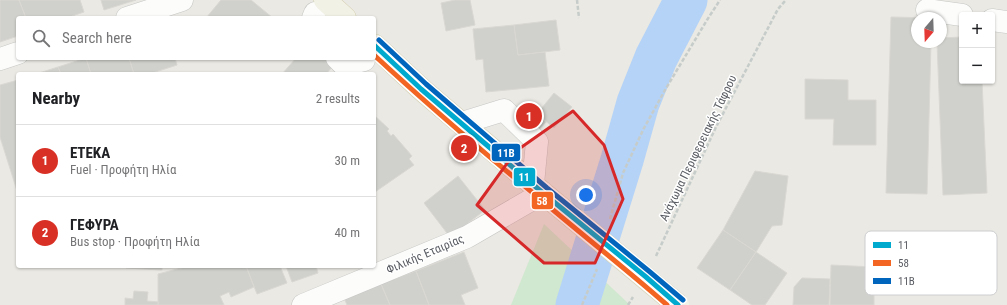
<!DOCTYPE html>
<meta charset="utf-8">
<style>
:root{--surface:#fff;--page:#f6f6f6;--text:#202124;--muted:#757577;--line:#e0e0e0;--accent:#d93025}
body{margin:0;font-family:"Roboto Condensed",sans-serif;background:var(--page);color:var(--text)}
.controls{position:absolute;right:12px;top:12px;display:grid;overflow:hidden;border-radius:4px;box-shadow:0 1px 3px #0004}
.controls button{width:36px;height:36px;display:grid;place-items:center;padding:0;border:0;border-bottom:1px solid var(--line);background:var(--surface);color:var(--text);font:20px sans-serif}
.compass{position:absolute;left:911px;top:12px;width:36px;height:36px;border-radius:50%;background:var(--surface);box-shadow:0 1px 3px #0004;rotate:199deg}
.you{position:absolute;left:586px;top:195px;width:14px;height:14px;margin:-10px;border:3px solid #fff;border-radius:50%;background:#1a73e8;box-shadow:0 0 0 6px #1a73e833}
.badge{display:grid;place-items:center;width:26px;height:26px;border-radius:50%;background:var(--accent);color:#fff;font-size:13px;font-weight:700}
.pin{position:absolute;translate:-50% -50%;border:2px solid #fff;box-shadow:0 1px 4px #0006}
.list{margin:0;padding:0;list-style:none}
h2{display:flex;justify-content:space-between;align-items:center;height:52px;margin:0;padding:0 16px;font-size:17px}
h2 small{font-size:13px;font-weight:400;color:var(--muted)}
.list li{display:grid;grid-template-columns:26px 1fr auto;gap:12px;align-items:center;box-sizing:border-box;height:72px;padding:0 16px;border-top:1px solid var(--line)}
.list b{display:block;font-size:15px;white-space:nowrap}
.list p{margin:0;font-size:13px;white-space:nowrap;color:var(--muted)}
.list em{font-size:13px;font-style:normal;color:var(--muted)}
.icon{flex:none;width:22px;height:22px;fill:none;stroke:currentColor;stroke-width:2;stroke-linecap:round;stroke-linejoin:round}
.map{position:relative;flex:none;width:1007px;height:305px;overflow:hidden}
.search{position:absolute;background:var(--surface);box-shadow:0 1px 3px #0004;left:16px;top:16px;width:360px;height:44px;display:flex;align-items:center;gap:10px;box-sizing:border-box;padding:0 14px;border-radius:4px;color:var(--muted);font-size:15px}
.panel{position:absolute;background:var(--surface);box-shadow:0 1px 3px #0004;left:16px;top:72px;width:360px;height:196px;border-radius:4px}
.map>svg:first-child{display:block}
</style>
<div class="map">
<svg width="1007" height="305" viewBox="0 0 1007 305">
<rect width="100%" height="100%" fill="#eae9e3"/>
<!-- green -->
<path fill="#d0e8cf" d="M544 224 630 305H511Z"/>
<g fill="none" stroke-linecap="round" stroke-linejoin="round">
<!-- river -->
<path stroke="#b5d3f7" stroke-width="43" d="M577 305 622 160 638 103 656 58 686 0"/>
</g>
<!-- building -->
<path fill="#d0d0cc" stroke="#dad8d2" d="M0 0H19L26 18H18V36L0 42Z
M19 0H80L84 12 66 18H26Z
M101 0H136L104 10Z
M221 0H251L273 18H206Z
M455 0H470L475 25 446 31 441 3Z
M891 17 932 18H917V42H931L927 194 886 193Z
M556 20 560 50 518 55 514 25Z
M514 25 518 55 545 52 549 86 486 92 483 59 476 60 473 29Z
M962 37V81H982L987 193 943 195 937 42H941V38Z
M86 58H129L134 74H91Z
M86 58 91 74H61L58 67Z
M129 58H175L177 65 149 74H134Z
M296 58H326L334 65 326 74H282Z
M58 67 61 74H36Z
M805 79 848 80V100H876V145H833L834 119H805Z
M18 80V194L0 137V85Z
M554 93 572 107 554 128 537 114Z
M524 102 546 122 528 142 506 122Z
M374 115 389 129 387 131 391 136 393 134 412 156 409 159 414 165 375 192 374 191Z
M755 171 788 176 782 225 772 226 756 252 723 230Z
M458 176 485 210 450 237 424 203Z
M723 230 756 252 730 290 697 268Z
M464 252 478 288 461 295 465 305H429L416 271Z
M756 252 787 273 765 305H752L730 290Z
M831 265 874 267V305H830Z
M126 266H162V270L126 268Z
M189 266H246L254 287 231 297 229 292 220 296 224 305H158V274Z
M246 266H280L287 283 257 294Z
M286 266H316L318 273 292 282Z
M416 271 429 305H390L381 284Z
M802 278 830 279 829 305H793L794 287Z
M381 284 390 305H347L344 298Z
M134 291 148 292 147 301 159 302 158 305H125V298L133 299Z"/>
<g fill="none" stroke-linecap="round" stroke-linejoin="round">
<!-- minor casing -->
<g stroke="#c6c7c5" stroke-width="23">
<path id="minor" d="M927 10 962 15
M127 18 182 0
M313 18 315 13
M992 20 1007 22
M337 58 344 65 364 60
M0 59 18 53
M462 123 504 110 537 142 533 184
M303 305 467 237 543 193"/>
</g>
<!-- major casing -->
<g stroke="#d3ceaf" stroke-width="23">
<path id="major" d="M325 0 345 18
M374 45 421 89 543 193 561 208"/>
</g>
<!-- path -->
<path stroke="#c6ccca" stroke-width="2.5" stroke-dasharray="4 2" stroke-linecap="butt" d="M577 0 579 18
M610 219 623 173 644 128 665 90 707 20 720 0
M656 256 716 127 778 9 786 0
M582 305 597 269
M628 305 633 297"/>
<!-- minor -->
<use href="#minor" stroke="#fcfcfb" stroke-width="22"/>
<!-- major -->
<use href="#major" stroke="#f2f1e6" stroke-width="22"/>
<!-- major-bridge casing -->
<g stroke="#d3ceaf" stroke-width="23" stroke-linecap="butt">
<path id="major-bridge" d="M561 208 678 305"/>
</g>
<!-- major-bridge -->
<use href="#major-bridge" stroke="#f2f1e6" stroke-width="22"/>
<!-- bus-1 casing -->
<g stroke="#fff" stroke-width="8">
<path id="bus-1" d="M374 45 421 89 543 193 646 277 678 305"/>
</g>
<!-- bus-2 casing -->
<g stroke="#fff" stroke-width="8">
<path id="bus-2" d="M374 55C427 104 483 152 539 198 581 234 625 268 667 305"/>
</g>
<!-- bus-3 casing -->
<g stroke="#fff" stroke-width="8">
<path id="bus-3" d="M379 40 426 84 547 188 650 272 683 300"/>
</g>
<!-- bus-1 -->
<use href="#bus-1" stroke="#00a9ce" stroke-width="5"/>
<!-- bus-2 -->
<use href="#bus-2" stroke="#f26522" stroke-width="5"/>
<!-- bus-3 -->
<use href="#bus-3" stroke="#0065bd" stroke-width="5"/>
</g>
<!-- marked area -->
<path fill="#d62828" fill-opacity="0.2" stroke="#d62828" stroke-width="3" stroke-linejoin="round" d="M573 111 604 145 623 199 595 263H544L477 205 516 151Z"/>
<g text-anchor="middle" stroke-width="3" stroke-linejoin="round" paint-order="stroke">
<!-- street labels -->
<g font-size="12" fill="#595c62" stroke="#fff">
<text transform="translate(698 148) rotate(-64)" y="4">Ανάχωμα Περιφερειακής Τάφρου</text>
<text transform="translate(425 254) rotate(-23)" y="4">Φιλικής Εταιρίας</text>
</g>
</g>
<!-- legend -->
<rect x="865" y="231" width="132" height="64" rx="6" fill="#fff" stroke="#cdced0" stroke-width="1"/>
<rect x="873" y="242" width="18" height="6" fill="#00a9ce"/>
<rect x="873" y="260" width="18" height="6" fill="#f26522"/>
<rect x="873" y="278" width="18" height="6" fill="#0065bd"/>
<g font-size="11" fill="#595c62">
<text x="898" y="249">11</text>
<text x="898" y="267">58</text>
<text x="898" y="285">11Β</text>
</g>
<g stroke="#fff" stroke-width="1.5">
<rect x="491" y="143" width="30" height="19" rx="4" fill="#0065bd"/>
<rect x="513" y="167" width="23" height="20" rx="4" fill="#00a9ce"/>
<rect x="531" y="191" width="23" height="19" rx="4" fill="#f26522"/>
</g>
<g font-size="11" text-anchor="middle" font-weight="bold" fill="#fff">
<text x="506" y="157">11Β</text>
<text x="524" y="181">11</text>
<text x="542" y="205">58</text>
</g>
</svg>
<div class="controls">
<button>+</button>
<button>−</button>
</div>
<svg class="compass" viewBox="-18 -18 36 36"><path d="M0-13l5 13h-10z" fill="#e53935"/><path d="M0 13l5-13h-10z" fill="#757577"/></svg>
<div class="you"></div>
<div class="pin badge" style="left:529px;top:116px">1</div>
<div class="pin badge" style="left:464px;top:148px">2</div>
<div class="search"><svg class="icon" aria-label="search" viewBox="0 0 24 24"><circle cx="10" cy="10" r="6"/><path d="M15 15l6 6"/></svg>Search here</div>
<section class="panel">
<h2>Nearby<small>2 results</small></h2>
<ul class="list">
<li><span class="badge">1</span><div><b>ΕΤΕΚΑ</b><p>Fuel · Προφήτη Ηλία</p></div><em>30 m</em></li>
<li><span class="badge">2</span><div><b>ΓΕΦΥΡΑ</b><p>Bus stop · Προφήτη Ηλία</p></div><em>40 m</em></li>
</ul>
</section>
</div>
